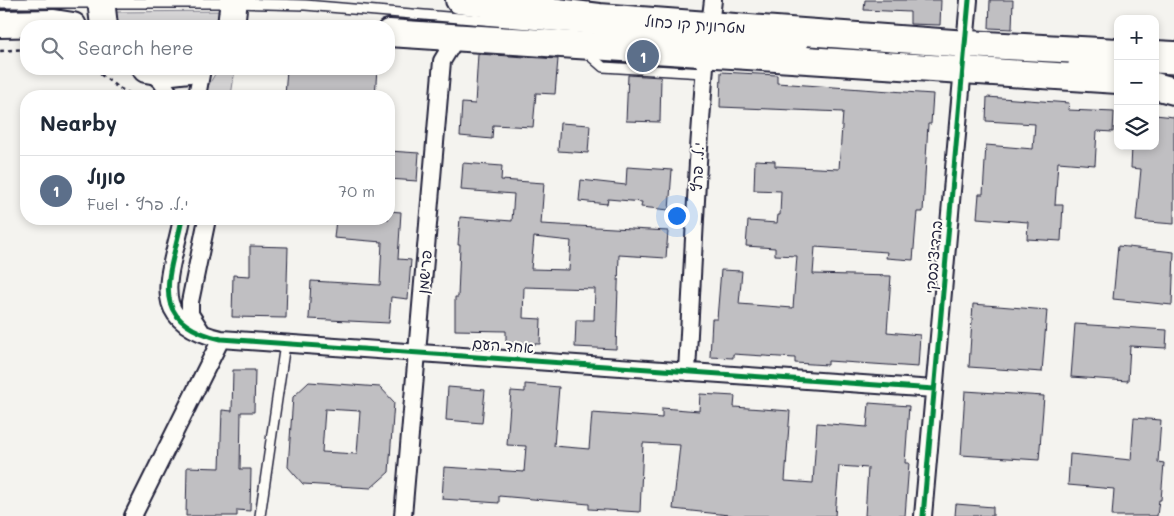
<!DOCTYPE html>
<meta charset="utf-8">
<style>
:root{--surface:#fff;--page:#f6f6f7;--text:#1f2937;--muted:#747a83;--line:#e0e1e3;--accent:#1f6fb2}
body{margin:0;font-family:Mali,"Playpen Sans Hebrew",sans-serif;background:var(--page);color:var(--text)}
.controls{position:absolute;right:15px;top:15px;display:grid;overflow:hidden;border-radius:10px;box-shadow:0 2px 8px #0003}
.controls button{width:45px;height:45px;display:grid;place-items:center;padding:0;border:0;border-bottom:1px solid var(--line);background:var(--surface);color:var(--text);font:25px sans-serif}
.you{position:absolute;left:676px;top:215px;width:18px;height:18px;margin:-12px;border:4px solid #fff;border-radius:50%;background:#1a73e8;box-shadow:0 0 0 8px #1a73e833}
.badge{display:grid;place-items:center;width:32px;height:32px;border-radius:50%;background:var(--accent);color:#fff;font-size:16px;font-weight:700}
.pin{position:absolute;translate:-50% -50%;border:2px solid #fff;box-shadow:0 1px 5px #0006}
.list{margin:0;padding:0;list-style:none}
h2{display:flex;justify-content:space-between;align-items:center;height:65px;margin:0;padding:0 20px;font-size:21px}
h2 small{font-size:16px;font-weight:400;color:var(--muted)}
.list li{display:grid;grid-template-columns:32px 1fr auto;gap:15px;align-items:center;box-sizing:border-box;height:70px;padding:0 20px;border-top:1px solid var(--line)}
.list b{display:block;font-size:19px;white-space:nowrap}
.list p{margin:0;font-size:16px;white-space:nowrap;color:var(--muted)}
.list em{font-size:16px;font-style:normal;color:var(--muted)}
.icon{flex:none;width:28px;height:28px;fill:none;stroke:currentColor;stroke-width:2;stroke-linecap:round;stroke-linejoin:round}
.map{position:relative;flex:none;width:1174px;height:516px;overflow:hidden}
.search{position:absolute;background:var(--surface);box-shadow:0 2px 8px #0003;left:20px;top:20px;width:375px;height:55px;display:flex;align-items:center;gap:12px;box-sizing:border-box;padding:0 18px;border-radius:20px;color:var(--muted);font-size:19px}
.panel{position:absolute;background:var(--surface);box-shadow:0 2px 8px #0003;left:20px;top:90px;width:375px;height:135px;border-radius:20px}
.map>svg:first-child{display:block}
</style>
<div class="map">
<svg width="1174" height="516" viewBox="0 0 1174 516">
<rect width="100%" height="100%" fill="#f4f3ef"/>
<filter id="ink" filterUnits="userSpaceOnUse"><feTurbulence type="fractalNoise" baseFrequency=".02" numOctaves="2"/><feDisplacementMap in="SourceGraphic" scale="10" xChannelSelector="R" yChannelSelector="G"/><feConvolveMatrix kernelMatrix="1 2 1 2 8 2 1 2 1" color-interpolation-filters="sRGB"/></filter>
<g filter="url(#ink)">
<!-- green -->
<path fill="#d5d4d5" stroke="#7c7b88" d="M223 11 218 26H117L113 12Z
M218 69H235L231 96H207L208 86Z"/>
<!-- building -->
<path fill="#c0bfc2" stroke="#22223b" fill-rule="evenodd" d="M865 0H941L940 25 910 24V12L864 10Z
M990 0H1013L1012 29 989 28Z
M478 54 558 59 555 94 536 93 533 127 493 125 492 139 460 136 462 103 475 104Z
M287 69H377L375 96H285Z
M721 72 777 75V83L933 94 931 124H928L923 212H917L913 260 886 258 887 252 815 247 813 274 891 276 887 332 920 335 918 367 828 361V365L795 363V358L733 354V358L710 357 712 319H717L721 270 742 271 739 304 793 308 797 256 775 255V248L746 246 748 221 777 223 778 215H780L781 191 754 190 755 160 775 161V166L839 169 843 112 720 107Z
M628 75 661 77 660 122 626 121Z
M987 97 1069 103 1068 110 1114 112 1113 132 1097 131 1095 165 1058 162 1055 205H1063L1061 241 1027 239 1028 222 977 218 979 194H983L986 145 1033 149 1035 124 986 121Z
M1155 115 1174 117V224L1136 221 1141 169 1131 168 1132 146H1155Z
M560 123 590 125 588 153 558 151Z
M389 151 419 153 417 181 389 179Z
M463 163 502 166 501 180 544 183 541 224 668 231 666 258 619 255 616 349 575 347 576 320H594L595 289 524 287 523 318 541 319 540 344 506 343V331L455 330V297H458L460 245H458L460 217 512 221 514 194 461 190ZM534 237 571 241 569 270 531 269Z
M627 167 672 170 669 210 641 207 642 202 608 199 607 204 579 201 581 180 626 185Z
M389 211 401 212 398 259 411 260 408 299 391 297 389 323 309 319 311 281 380 285 382 242 334 238 336 219H389Z
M250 246 288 247 286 318 232 317 233 275 250 276Z
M1118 246 1174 252 1172 305 1113 299Z
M973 304 1047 310 1042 372 969 367Z
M1075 324 1167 330 1166 348 1130 346 1128 381 1071 377Z
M233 370H255L254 412H241L240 469H251L250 511 237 510V516H186L187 467 220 468 222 410 232 411Z
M309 382 380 387 394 402 389 472 371 488 303 484 288 467 293 397ZM325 409 360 411 357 454 322 452Z
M525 384 559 387 554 446 589 449 592 413 662 418V408L699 411 700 394 735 396 734 407 790 411 785 481 813 483 817 423 867 427 869 403 909 406 905 463H909L905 516H865L868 468 839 466 835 516H738L673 509 680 445 643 443 640 512 589 509V504L499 496V503L442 499 444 467 524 472 526 446 507 445 511 391 525 392Z
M448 387 485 390 482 423 446 420Z
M965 391 1044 396 1039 460 961 455Z
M1134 418 1161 420 1158 462 1164 463 1161 500H1159L1157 516H1112L1114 489 1068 485 1070 454 1131 460Z
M956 504 993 507V516H955Z"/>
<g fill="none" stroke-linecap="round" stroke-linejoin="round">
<!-- service casing -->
<g stroke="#22223b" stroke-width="12">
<path id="service" d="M0 3H234L305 5 803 47
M587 53 603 67 704 73
M1073 64 1118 66
M1155 68 1174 69
M260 516 285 344"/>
</g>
<!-- minor casing -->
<g stroke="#22223b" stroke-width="20">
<path id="minor" d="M710 25 713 0
M148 70 161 81 171 96
M197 96 202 69
M182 219C171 275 144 321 221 339L934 389
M201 331 190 314V302L207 219
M687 372 698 162 706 52
M133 516 221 339
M403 516 442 61 453 43 462 36
M923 516 969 0"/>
</g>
<!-- primary casing -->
<g stroke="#22223b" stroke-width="30">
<path id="primary" d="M101 0 104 26
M459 0 599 17 967 44 1118 52
M0 24 54 23 73 26
M231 26 234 0
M389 33 1118 80
M1155 54 1174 55
M146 69 163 72 189 69
M1155 86 1174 91"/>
</g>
<!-- path -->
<path stroke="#22223b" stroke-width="2.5" stroke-dasharray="4 4" stroke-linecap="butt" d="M0 51 26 49
M94 69 117 87 135 96"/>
<!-- service -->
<use href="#service" stroke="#fdfcf7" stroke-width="9"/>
<!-- minor -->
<use href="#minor" stroke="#fdfcf7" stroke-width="16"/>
<!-- primary -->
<use href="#primary" stroke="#fdfcf7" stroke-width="26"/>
<!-- cycleway casing -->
<g stroke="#fdfcf7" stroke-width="8">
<path id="cycleway" d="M182 219C171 275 144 321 221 339L934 389
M923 516 969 0"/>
</g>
<!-- cycleway -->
<use href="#cycleway" stroke="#00873e" stroke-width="5"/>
</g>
</g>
<g text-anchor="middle" stroke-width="4" stroke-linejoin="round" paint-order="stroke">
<!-- street labels -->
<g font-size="15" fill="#22223b" stroke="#fdfcf7">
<text transform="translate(695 25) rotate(4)" y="5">מטרונית קו כחול</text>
<text transform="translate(698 167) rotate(-87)" y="5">י.ל. פרץ</text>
<text transform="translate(934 257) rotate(-85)" y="5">ברדיצ'בסקי</text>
<text transform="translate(425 272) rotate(-85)" y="5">פרישמן</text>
<text transform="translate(503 346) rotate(4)" y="5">אחד העם</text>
</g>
</g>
</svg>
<div class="controls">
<button>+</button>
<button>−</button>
<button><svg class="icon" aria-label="layers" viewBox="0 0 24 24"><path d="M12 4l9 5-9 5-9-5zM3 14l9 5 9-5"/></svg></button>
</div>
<div class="you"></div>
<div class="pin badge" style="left:643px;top:56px;background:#5c6f8a">1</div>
<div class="search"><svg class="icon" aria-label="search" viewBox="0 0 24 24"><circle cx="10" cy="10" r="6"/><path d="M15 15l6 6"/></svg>Search here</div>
<section class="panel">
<h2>Nearby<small></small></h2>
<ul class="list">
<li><span class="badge" style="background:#5c6f8a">1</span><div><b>סונול</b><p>Fuel · י.ל. פרץ</p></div><em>70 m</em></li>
</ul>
</section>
</div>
